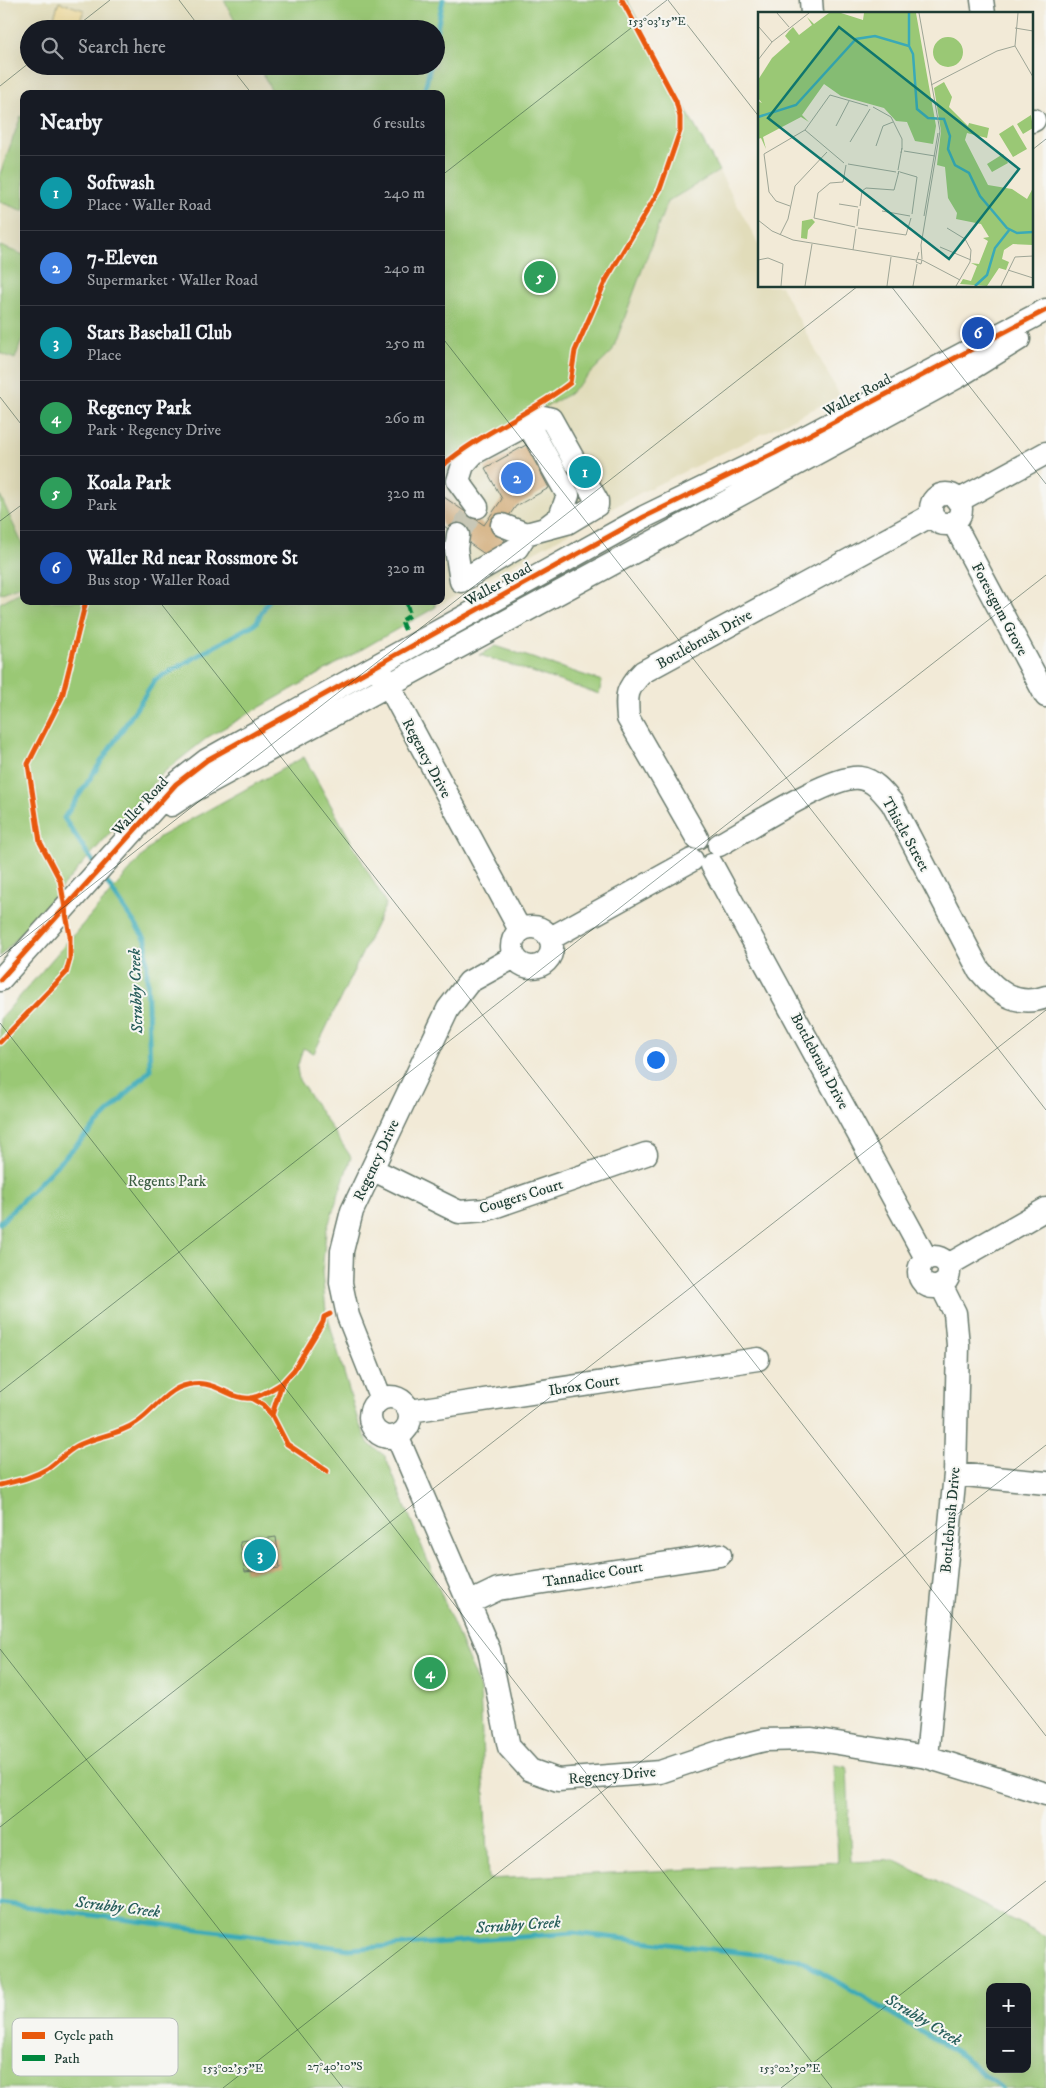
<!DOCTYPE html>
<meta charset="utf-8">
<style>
:root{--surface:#171b24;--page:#242831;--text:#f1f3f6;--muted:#9ea1a6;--line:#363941;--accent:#d690ce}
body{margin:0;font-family:"IM FELL DW Pica",serif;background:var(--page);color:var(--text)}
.controls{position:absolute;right:15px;bottom:15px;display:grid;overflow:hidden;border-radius:10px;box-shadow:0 5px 20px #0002}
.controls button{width:45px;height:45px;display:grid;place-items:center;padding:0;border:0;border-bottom:1px solid var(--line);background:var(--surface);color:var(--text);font:25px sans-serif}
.you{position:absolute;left:655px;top:1059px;width:18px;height:18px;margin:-12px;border:4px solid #fff;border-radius:50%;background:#1a73e8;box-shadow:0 0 0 8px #1a73e833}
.badge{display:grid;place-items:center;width:32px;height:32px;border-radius:50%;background:var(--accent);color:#fff;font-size:16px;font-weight:700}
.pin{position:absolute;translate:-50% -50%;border:2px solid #fff;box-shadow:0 1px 5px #0006}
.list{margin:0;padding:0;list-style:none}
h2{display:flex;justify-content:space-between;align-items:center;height:65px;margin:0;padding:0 20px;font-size:21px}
h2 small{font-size:16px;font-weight:400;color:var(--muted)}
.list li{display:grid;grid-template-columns:32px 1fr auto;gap:15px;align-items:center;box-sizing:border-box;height:75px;padding:0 20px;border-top:1px solid var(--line)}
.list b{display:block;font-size:19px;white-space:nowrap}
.list p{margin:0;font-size:16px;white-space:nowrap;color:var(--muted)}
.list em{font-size:16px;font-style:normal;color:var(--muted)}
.icon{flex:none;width:28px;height:28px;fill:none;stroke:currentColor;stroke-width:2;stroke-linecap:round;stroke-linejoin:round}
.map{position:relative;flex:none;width:1046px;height:2088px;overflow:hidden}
.search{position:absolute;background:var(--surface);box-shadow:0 5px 20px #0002;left:20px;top:20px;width:425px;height:55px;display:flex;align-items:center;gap:12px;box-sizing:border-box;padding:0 18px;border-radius:28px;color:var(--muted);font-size:19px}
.panel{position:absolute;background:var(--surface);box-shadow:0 5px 20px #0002;left:20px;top:90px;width:425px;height:515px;border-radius:10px}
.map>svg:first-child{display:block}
</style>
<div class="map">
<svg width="1046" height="2088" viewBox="0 0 1046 2088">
<rect width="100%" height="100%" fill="#f6f6f2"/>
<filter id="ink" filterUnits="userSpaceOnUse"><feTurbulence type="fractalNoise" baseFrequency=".02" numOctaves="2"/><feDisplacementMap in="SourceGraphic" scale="10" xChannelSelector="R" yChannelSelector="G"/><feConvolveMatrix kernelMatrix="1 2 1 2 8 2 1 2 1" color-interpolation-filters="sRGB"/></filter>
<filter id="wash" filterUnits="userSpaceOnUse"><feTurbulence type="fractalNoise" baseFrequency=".0096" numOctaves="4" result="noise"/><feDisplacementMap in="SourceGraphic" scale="20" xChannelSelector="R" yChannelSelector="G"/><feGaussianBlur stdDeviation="1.12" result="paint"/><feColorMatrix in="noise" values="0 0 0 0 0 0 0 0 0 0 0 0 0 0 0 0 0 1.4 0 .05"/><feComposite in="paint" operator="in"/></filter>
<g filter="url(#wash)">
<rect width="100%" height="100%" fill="#f2ead7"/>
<!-- built -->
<path fill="#e1dcba" d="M0 0H224L239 29H29V66H259L273 94H24V590L0 603Z
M719 171 760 247V286H781L840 396 638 494 436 607 433 601H441V481L452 465 612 352 667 202Z"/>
<!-- green -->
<path fill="#9ac875" stroke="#5c8254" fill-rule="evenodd" d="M224 0H627L719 171 667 202 612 352 569 394 468 450 452 465 441 481V94H273L259 66H436V29H239Z
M21 116 24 118V211L0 202V174Z
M0 246 24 255V334L15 359 0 353Z
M0 495 24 548V584L0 594Z
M24 590V601H433L436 607 208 737 164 772 0 957V603Z
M496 646 602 681 599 694 480 655Z
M304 757 386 904 314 1053 303 1048 297 1068 299 1080 351 1157 326 1232 322 1272 326 1311 358 1421 369 1444 385 1456 480 1689 488 1879 838 1862 834 1765 847 1767 851 1862 894 1860 1046 1937V2088H0V1019L159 837ZM275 1537 280 1567 245 1572 241 1542ZM990 1987H1027V2069H990Z"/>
<!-- sand -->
<path fill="#eeda9e" stroke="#868c69" d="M59 2 84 10 77 29H59L51 26Z"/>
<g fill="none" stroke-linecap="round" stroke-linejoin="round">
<!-- stream -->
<path stroke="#3aaab7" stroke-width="5" d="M436 33 443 0
M424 94 430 66
M95 865 64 818 155 680 256 623 268 601
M0 1223 150 1070 146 940 101 874
M0 1903 349 1949 574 1933 798 1959 957 2052 1001 2088"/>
</g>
<g id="blocks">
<!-- building -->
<path fill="#cfa66f" d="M526 445 549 488 516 506 496 534 505 540 492 559 441 524V501L444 497 484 525 502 499 485 468Z
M587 456 600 480 582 489 570 465Z
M276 1537 280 1568 245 1572 240 1542Z"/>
</g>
</g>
<g filter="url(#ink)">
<use href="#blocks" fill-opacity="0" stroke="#697a6d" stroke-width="1"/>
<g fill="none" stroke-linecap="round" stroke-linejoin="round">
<!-- minor-tunnel -->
<path stroke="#c8c7b6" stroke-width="22" stroke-dasharray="22 11" stroke-linecap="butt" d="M458 535 470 516"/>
<!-- minor casing -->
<g stroke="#697a6d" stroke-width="25">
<path id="minor" d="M811 0 812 14
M982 0 984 14
M1032 121 1034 120
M528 424 543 417 551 419 575 462
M931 509a15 15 0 1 1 30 0a15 15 0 1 1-30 0Z
M958 501 1046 453
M477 507 458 481 463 465 474 453 528 424 568 495 560 517 547 527
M953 522 1046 696
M502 525 526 534 567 523 597 505V501L588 485
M458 535 456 549 461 581 517 548 526 534
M381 671 520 930
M171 805 191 792 959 376 1019 339
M697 838 628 718C626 694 626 689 643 672L932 515
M719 845C747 830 831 774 860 778 874 780 883 792 892 803L979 970C997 992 1016 1008 1046 997
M712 865 926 1258
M512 947a20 20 0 1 1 40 0a20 20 0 1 1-40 0Z
M551 938 692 860
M0 980 176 784 207 760 644 517 775 453 1046 310
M372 1169 459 1212 485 1210 646 1154
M919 1272a15 15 0 1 1 30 0a15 15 0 1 1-30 0Z
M948 1265 1046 1209
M370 1417a20 20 0 1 1 40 0a20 20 0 1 1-40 0Z
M381 1399 348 1316 341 1283 342 1251 352 1211 448 1009 469 982 514 957
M410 1411 758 1359
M397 1436 489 1650 509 1747 530 1770 558 1780 660 1772 728 1749 764 1740 812 1739 927 1757 1046 1794
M955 1474 1046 1483
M469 1603 498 1589 720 1555
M927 1757 955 1474 958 1345 955 1313 941 1285"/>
</g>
<!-- minor -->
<use href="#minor" stroke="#fff" stroke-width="22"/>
<!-- quiet -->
<path stroke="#00873e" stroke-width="4" stroke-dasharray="8 4" stroke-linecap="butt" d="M405 630 401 621 410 615 406 601"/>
<!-- cycleway casing -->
<g stroke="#f6f6f2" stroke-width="8">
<path id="cycleway" d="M441 467C481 432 529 415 570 383L575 351 606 280 660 189 680 131V117L676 101 622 0
M0 980 176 784 207 760 644 517 775 453 1046 310
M0 1042 66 973 70 959V936L60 880 40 842 28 764 62 697 86 601
M251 1398 263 1405 272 1415 287 1444 327 1471
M272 1415 282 1383 294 1370 323 1322 324 1317 330 1314
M0 1485C16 1481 32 1478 47 1469 57 1462 66 1452 77 1446 96 1436 119 1435 137 1422 151 1413 163 1395 178 1388 214 1373 227 1401 251 1398 262 1396 272 1389 282 1383"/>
</g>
<!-- cycleway -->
<use href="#cycleway" stroke="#e8590c" stroke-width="5"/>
</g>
</g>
<!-- ticks -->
<path fill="none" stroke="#1f3d34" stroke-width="1" stroke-opacity="0.45" d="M179 0 201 29M668 0 760 118M73 29 110 0M230 66 252 94M0 86 29 63M1032 150 1046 139M441 176 667 0M891 286 1046 484M441 336 1046 1110M0 397 24 428M0 521 24 503M159 601 1046 1736M0 957 858 286M0 1023 832 2088M0 1392 1046 575M0 1649 343 2088M0 1827 1046 1010M223 2088 1046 1445M781 2088 1046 1881"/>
<g text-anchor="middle" stroke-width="4" stroke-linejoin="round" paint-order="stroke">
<!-- street labels -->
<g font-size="15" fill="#1f3d34" stroke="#f6f6f2">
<text transform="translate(857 395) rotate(-28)" y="5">Waller Road</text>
<text transform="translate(498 584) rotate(-29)" y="5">Waller Road</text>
<text transform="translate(1000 609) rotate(62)" y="5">Forestgum Grove</text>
<text transform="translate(704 639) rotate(-29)" y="5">Bottlebrush Drive</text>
<text transform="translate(427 758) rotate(62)" y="5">Regency Drive</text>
<text transform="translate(140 806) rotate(-47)" y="5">Waller Road</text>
<text transform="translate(906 834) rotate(61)" y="5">Thistle Street</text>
<text transform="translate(820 1061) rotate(62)" y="5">Bottlebrush Drive</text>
<text transform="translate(376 1160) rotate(-65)" y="5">Regency Drive</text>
<text transform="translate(521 1196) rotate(-17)" y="5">Cougers Court</text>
<text transform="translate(584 1385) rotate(-9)" y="5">Ibrox Court</text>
<text transform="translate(950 1520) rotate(-85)" y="5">Bottlebrush Drive</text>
<text transform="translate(593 1574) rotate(-9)" y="5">Tannadice Court</text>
<text transform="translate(612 1775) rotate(-5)" y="5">Regency Drive</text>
</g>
<!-- park labels -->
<g font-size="15" fill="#3e6044" stroke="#f6f6f2">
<text x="167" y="1186">Regents Park</text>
</g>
<!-- water labels -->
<g font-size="16" font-style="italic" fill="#275e5b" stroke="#f6f6f2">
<text transform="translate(135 991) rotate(-92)" y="6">Scrubby Creek</text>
<text transform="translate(118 1906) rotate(7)" y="6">Scrubby Creek</text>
<text transform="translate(518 1924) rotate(-4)" y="6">Scrubby Creek</text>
<text transform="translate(924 2019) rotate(31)" y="6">Scrubby Creek</text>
</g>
</g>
<!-- overview -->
<g transform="translate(758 12)">
<rect width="275" height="275" fill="#f2ead7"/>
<path d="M71 1H83L105 8 106 1H158L178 114 175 132 157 129 149 110 138 109 126 96 83 84 66 72 44 103 51 110 43 105 5 125 8 137 3 126 0 127V89L4 91 0 86V68L14 46 32 30 27 24 31 19 35 15 41 23 54 13 49 5 56 12ZM175 40a15 15 0 1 1 30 0a15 15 0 1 1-30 0ZM186 70 194 85 191 95 210 114 209 117 211 111 231 116 229 126 209 121 207 128 230 173 254 177 269 187 275 176V233L255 232 246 238 244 247 251 250 248 258 241 256 229 274 202 272 205 267 213 269 219 254 213 251 221 252 230 229 225 226 231 225 223 212 198 207 199 201 190 186 187 155 179 153 183 119 176 76ZM273 103 275 116 265 122 259 112ZM255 113 269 137 255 145 241 122ZM245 142 250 151 234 160 229 152ZM54 207 57 210 50 218 49 227 43 226 44 209Z" fill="#9ac875"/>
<path fill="none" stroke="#3aaab7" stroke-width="2.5" d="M151 34V1M0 105 38 93 98 27 117 24 151 34 155 42 159 97 170 106 186 107 192 124 190 137 197 153 211 161 222 184 249 216 259 221 275 220M217 274 229 263 237 236 252 217"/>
<path fill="none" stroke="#9ea596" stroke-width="1" d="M19 1 31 15M161 1 182 119 163 233 164 247M260 1 257 34 275 65M0 14 14 30M257 16 275 19M0 48 14 30 51 1M173 73 239 39 257 34M115 95 133 105 144 127V136M78 114 91 89M47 118 86 151M92 130 112 97M118 134 125 114 135 110M146 139 177 144M90 152 138 160M88 153 85 170 72 171 60 181 56 206 97 215M140 158 144 136 143 141M142 160 159 165 154 202M81 192 100 195M32 194 18 189 11 180 6 142 47 118 72 83 110 94M102 194 104 179 108 176 136 178 141 159 140 162M124 199 152 204M166 204 180 121M0 208 14 219 35 228 158 248M99 214 101 197M100 216 148 223 153 206M189 216 207 227 213 238 212 250 198 274M22 223 30 207 37 174 69 140M182 235 213 248M95 238 98 217M159 247 164 248 163 252 158 250 161 240M0 248 10 246 25 252 23 274M164 248 202 268M250 258 275 266M47 274 54 232M129 274 133 245M155 274 159 252M243 274 257 245 275 244"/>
<path fill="#0f766e" fill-opacity="0.15" stroke="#0f766e" stroke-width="2.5" d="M81 15 261 157 191 247 10 106Z"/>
<rect width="275" height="275" fill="none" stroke="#1f3d34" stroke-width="2.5"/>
</g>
<!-- legend -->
<rect x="12" y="2018" width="166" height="58" rx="8" fill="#f6f6f2" stroke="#b6beb9" stroke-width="1"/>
<rect x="22" y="2032" width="23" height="7" fill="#e8590c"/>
<rect x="22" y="2055" width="23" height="6" fill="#00873e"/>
<g font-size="14" fill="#1f3d34">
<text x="54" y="2040">Cycle path</text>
<text x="54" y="2063">Path</text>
</g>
<g font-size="12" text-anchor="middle" fill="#1f3d34" stroke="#f6f6f2" stroke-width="4" stroke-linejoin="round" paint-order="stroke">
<text x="657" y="25">153°03'15"E</text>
<text x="335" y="2070">27°40'10"S</text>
<text x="233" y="2072">153°02'55"E</text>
<text x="790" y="2072">153°02'50"E</text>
</g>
</svg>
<div class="controls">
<button>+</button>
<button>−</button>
</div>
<div class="you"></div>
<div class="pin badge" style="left:585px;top:472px;background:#0f9aa8">1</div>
<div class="pin badge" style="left:517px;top:478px;background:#3f7fe0">2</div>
<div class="pin badge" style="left:260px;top:1555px;background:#0f9aa8">3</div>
<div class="pin badge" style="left:430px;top:1673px;background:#2e9e5b">4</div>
<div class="pin badge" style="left:540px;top:277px;background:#2e9e5b">5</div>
<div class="pin badge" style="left:978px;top:333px;background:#1a4fb4">6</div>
<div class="search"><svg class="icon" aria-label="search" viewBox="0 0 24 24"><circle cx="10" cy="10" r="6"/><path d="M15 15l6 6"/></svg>Search here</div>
<section class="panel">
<h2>Nearby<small>6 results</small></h2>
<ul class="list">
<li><span class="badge" style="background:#0f9aa8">1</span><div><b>Softwash</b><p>Place · Waller Road</p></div><em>240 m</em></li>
<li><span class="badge" style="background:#3f7fe0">2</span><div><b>7-Eleven</b><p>Supermarket · Waller Road</p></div><em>240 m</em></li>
<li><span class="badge" style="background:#0f9aa8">3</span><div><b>Stars Baseball Club</b><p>Place</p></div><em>250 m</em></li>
<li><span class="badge" style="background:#2e9e5b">4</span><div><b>Regency Park</b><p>Park · Regency Drive</p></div><em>260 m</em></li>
<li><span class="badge" style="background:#2e9e5b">5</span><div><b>Koala Park</b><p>Park</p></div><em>320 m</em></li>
<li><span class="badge" style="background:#1a4fb4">6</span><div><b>Waller Rd near Rossmore St</b><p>Bus stop · Waller Road</p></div><em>320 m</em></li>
</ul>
</section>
</div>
